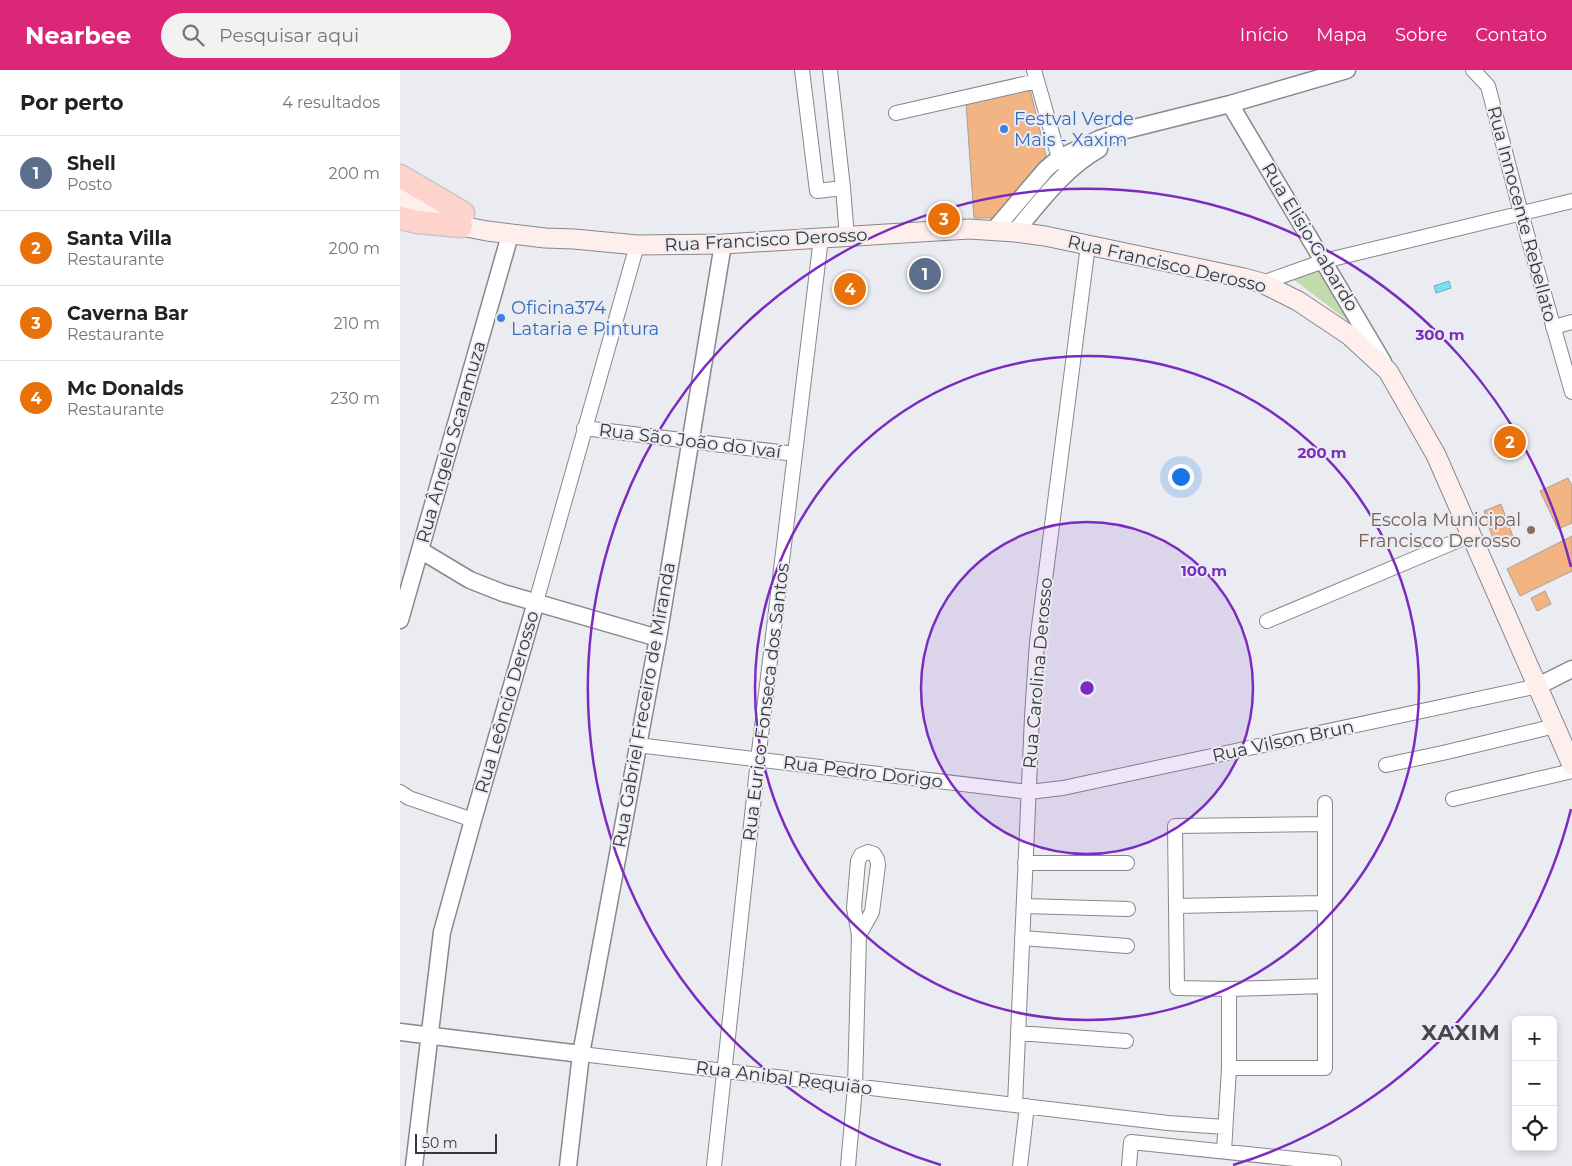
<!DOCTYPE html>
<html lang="pt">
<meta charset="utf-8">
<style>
:root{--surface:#fff;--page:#f2f2f2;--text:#222;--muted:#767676;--line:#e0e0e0;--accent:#db2777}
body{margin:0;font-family:Montserrat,sans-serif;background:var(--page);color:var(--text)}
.controls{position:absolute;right:15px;bottom:15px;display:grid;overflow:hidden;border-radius:8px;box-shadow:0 2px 8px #0003}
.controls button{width:45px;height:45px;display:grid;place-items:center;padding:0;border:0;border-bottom:1px solid var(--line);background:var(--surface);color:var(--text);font:25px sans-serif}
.scale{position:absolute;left:15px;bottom:12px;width:82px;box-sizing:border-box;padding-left:5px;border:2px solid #37373a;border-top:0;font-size:14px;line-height:18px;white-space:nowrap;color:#37373a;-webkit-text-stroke:4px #eaecf1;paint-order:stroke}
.you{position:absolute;left:780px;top:406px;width:18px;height:18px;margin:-12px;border:4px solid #fff;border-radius:50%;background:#1a73e8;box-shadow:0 0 0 8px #1a73e833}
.badge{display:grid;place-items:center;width:32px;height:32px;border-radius:50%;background:var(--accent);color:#fff;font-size:16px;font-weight:700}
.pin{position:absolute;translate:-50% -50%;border:2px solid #fff;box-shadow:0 1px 5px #0006}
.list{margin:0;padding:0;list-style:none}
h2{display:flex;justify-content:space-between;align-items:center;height:65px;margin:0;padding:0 20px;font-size:21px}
h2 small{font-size:16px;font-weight:400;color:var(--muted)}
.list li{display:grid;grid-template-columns:32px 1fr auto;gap:15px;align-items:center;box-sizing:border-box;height:75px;padding:0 20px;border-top:1px solid var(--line)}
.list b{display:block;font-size:19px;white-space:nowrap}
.list p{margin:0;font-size:16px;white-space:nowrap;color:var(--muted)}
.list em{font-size:16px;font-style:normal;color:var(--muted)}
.icon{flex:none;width:28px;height:28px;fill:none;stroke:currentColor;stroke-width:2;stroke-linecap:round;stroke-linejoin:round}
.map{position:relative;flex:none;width:1172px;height:1096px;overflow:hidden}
header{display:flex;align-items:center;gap:30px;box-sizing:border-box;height:70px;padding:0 25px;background:var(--accent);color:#fff}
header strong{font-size:24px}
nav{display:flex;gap:28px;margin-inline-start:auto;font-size:18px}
.search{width:350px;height:45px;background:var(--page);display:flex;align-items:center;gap:12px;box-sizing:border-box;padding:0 18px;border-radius:28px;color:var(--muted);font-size:19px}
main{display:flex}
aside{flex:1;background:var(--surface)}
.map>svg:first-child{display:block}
</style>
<header>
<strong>Nearbee</strong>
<div class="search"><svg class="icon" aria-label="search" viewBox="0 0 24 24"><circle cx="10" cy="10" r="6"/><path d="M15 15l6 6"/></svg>Pesquisar aqui</div>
<nav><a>Início</a><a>Mapa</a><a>Sobre</a><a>Contato</a></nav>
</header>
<main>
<aside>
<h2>Por perto<small>4 resultados</small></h2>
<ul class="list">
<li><span class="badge" style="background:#5c6f8a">1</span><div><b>Shell</b><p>Posto</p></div><em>200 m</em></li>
<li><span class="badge" style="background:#e8710a">2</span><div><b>Santa Villa</b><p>Restaurante</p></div><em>200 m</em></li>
<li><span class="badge" style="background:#e8710a">3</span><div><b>Caverna Bar</b><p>Restaurante</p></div><em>210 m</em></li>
<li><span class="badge" style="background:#e8710a">4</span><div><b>Mc Donalds</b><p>Restaurante</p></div><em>230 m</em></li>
</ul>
</aside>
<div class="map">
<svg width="1172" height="1096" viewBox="0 0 1172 1096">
<rect width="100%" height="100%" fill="#eaecf1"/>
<!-- green -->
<path fill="#c2dbad" d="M919 197 947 250 889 206Z"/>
<!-- water -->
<path fill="#7cdef5" stroke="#67acbd" d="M1049 211 1051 218 1036 223 1034 216Z"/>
<!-- building -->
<path fill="#f2b483" stroke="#a7a29e" d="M630 19 646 86 594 148H574L566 33Z
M1168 408 1172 416V453L1158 459 1140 421Z
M1101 434 1115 472 1096 478 1084 441Z
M1172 466V501L1120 526 1107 499Z
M1145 521 1151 534 1137 541 1131 528Z"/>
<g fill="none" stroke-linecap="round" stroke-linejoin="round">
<!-- minor casing -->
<g stroke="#87888d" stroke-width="16">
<path id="minor" d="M402 0 417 121 443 118 447 167
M430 0 443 118
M634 0 659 88 668 100
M1073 0 1088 16 1121 143 1172 322
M496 43 637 11
M862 213 924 191 1172 131
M1153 257 1172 252
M184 358 395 384
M136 532 237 175
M867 551 1071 465
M237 675 629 722 663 718 1138 616
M986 695 1047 682 1155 656
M0 722 9 728 73 750
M1053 729 1172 701
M924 754 775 756 777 918 829 919 925 916
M625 793H727
M624 836 728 839
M777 836 924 833
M622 868 727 876
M618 963 726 971
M181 984 768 1053 825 1057
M829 998H925V733
M615 1034 632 646 637 572 688 175
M824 1081 829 998V919
M314 1096 358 690 421 168
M448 1096 455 1017 459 865 454 838 458 791 461 785 468 782 474 784 477 789 478 795 472 842 459 865
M620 1096 627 1036
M729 1096 731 1072 934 1093"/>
</g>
<!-- tertiary casing -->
<g stroke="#87888d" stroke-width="19">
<path id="tertiary" d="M830 34 983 292
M594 160 646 99 659 88 699 69 722 61 830 34 947 0
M615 162C641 131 664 99 699 79
M20 480 70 510 103 523 258 568
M0 550 110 165
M1138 616 1172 599
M0 962 181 984
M14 1096 42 862 73 750 136 532
M168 1096 181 984 258 568 323 174"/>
</g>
<!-- secondary casing -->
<g stroke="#87888d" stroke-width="21">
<path id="secondary" d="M0 122 31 132
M0 136 61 156 87 161 145 168 174 169 237 175 323 174 569 159 615 162 645 166 844 208 862 213 898 231 949 265 988 301 1036 385 1172 695"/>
</g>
<!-- trunk casing -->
<g stroke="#c7c7c8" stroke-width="25">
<path id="trunk" d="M0 106 63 143
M0 148 18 152 61 156"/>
</g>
<!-- minor -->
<use href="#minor" stroke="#fff" stroke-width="14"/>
<!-- tertiary -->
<use href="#tertiary" stroke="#fff" stroke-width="16"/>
<!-- secondary -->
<use href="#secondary" stroke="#feeeec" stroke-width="19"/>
<!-- trunk -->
<use href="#trunk" stroke="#fed3cc" stroke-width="22"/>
</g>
<!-- distance rings -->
<circle cx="687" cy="618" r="166" fill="#7b2cbf" fill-opacity=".12"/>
<g fill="none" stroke="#7b2cbf" stroke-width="2.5">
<circle cx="687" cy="618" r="166"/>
<circle cx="687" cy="618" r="332"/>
<path d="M1171 739A499 499 0 0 1 833 1095M541 1095A499 499 0 1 1 1171 497"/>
</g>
<!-- markers -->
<g fill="#3f7fe0" stroke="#eaecf1" stroke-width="2">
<circle cx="604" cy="59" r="5"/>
<circle cx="101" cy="248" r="5"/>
</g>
<circle fill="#8d6e63" stroke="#eaecf1" stroke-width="2" cx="1131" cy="460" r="5"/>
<g text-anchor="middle" stroke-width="4" stroke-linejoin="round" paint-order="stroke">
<!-- shop labels -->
<g font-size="18" fill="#366cbe" stroke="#eaecf1" text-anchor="start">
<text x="614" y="55">Festval Verde<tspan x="614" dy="21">Mais - Xaxim</tspan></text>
<text x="111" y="244">Oficina374<tspan x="111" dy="21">Lataria e Pintura</tspan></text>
</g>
<!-- street labels -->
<g font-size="18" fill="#37373a" stroke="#eaecf1">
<text transform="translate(1122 144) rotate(75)" y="6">Rua Innocente Rebellato</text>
<text transform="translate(910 167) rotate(59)" y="6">Rua Elisio Gabardo</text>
<text transform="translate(366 170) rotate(-3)" y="6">Rua Francisco Derosso</text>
<text transform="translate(767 194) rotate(13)" y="6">Rua Francisco Derosso</text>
<text transform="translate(290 371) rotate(7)" y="6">Rua São João do Ivaí</text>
<text transform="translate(51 372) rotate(-74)" y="6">Rua Ângelo Scaramuza</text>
<text transform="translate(638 603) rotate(-85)" y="6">Rua Carolina Derosso</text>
<text transform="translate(107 632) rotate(-74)" y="6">Rua Leôncio Derosso</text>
<text transform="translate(366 632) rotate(-83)" y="6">Rua Eurico Fonseca dos Santos</text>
<text transform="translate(244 635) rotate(-80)" y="6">Rua Gabriel Freceiro de Miranda</text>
<text transform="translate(883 671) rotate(-12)" y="6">Rua Vilson Brun</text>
<text transform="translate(463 702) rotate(7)" y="6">Rua Pedro Dorigo</text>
<text transform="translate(384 1008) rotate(7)" y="6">Rua Anibal Requião</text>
</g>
<!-- education labels -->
<g font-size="18" fill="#785e54" stroke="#eaecf1" text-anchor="end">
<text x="1121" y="456">Escola Municipal<tspan x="1121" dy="21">Francisco Derosso</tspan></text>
</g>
<!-- district labels -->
<g font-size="22" font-weight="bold" letter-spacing="1" fill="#46474b" stroke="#eaecf1">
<text x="1061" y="970">XAXIM</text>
</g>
</g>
<circle cx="687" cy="618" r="8" fill="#7b2cbf" stroke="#eaecf1" stroke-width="2.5"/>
<g font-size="15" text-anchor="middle" font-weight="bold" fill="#7b2cbf" stroke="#eaecf1" stroke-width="4" stroke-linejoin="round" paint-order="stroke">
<text x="1040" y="270">300 m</text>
<text x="922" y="388">200 m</text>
<text x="804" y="506">100 m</text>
</g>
</svg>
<div class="controls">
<button>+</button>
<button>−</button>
<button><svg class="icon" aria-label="locate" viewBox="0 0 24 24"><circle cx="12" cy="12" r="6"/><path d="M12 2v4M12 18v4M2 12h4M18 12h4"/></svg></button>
</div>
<div class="scale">50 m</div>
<div class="you"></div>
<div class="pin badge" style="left:525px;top:204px;background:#5c6f8a">1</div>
<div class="pin badge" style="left:1110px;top:372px;background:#e8710a">2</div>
<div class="pin badge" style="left:544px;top:149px;background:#e8710a">3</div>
<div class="pin badge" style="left:450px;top:219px;background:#e8710a">4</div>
</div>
</main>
